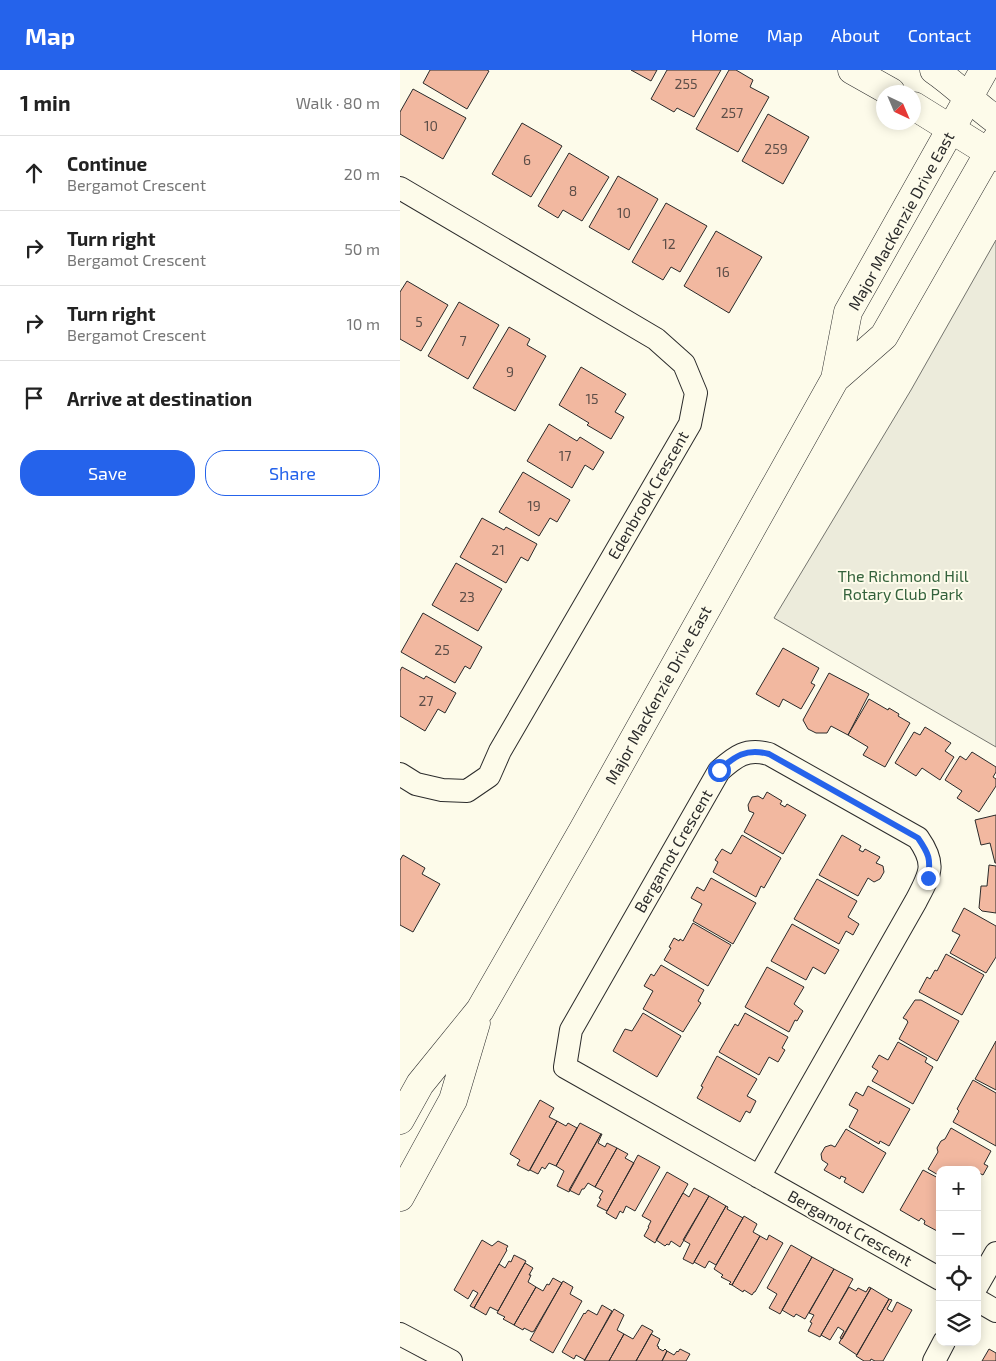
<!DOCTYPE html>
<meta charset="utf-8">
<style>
:root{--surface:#fff;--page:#f6f6f6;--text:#222;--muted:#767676;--line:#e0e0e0;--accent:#2563eb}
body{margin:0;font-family:"Exo 2",sans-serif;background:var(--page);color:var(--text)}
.controls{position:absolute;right:15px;bottom:15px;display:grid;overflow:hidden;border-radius:10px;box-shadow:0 2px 12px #0003}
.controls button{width:45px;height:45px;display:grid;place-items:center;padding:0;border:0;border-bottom:1px solid var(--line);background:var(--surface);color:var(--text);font:25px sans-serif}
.compass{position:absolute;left:476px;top:15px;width:45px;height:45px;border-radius:50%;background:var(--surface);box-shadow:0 2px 12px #0003;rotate:136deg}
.stop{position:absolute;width:15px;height:15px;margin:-11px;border:4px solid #2563eb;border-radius:50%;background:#fff}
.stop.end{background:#2563eb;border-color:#fff;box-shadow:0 1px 5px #0008}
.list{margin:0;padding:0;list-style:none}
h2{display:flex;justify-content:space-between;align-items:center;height:65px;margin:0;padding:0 20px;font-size:21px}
h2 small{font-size:16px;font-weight:400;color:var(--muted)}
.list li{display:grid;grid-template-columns:32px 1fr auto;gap:15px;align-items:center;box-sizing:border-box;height:75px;padding:0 20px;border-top:1px solid var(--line)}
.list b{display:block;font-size:19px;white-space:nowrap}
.list p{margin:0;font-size:16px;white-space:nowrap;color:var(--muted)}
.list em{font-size:16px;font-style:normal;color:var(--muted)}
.actions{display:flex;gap:10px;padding:15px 20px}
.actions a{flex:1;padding:11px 0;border:1px solid var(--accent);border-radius:20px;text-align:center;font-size:18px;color:var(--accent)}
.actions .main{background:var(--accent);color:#fff}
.icon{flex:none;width:28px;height:28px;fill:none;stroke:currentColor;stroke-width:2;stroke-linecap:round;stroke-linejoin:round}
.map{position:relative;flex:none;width:596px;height:1291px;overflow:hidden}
header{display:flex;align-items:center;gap:30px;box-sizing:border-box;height:70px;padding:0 25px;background:var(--accent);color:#fff}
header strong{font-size:24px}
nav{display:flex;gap:28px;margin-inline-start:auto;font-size:18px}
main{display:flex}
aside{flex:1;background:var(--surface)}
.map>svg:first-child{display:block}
</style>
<header>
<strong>Map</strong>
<nav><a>Home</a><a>Map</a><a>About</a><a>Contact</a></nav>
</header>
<main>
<aside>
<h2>1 min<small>Walk · 80 m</small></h2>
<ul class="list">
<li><svg class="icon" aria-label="ahead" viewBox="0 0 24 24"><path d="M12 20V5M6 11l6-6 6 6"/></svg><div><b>Continue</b><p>Bergamot Crescent</p></div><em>20 m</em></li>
<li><svg class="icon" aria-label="right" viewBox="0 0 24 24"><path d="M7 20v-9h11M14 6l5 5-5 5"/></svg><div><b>Turn right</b><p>Bergamot Crescent</p></div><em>50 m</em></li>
<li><svg class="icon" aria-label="right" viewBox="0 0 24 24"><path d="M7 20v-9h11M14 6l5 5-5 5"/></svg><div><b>Turn right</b><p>Bergamot Crescent</p></div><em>10 m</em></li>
<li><svg class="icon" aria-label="arrive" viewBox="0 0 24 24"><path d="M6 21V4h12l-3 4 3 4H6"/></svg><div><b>Arrive at destination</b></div></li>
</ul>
<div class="actions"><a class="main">Save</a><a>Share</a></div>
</aside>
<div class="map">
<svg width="596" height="1291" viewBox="0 0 596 1291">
<rect width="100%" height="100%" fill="#fdfbea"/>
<!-- green -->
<path fill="#ecebdb" stroke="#74746e" d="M596 170V677L374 548 511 320Z"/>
<!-- building -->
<path fill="#f2b8a0" stroke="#2b2b2b" d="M30 0H87L89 1 67 39 23 13Z
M231 0H257L251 11Z
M267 0H321L294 47 277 38 274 42 251 29Z
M329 0H336L353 10 350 17 369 27 338 82 296 59Z
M13 19 66 48 43 89 0 64V42Z
M368 44 409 67 383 114 342 91Z
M122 53 162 76 131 127 92 104Z
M169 83 209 107 182 151 163 140 158 148 138 136Z
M218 106 258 129 229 180 189 157Z
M266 133 307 156 280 202 271 197 263 210 232 192Z
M316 161 362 187 329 243 284 216Z
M7 211 48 235 21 281 0 269V222Z
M59 232 99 255 68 309 28 286Z
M109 257 130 269 127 275 146 286 115 341 73 318Z
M181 297 226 324 215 342 224 347 211 369 187 355 189 353 159 335Z
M149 354 177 371 180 367 204 382 193 400 185 395 172 418 127 391Z
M123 402 170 430 157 452 150 448 139 466 99 442Z
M82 448 104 460 106 457 137 474 128 491 121 487 106 513 60 487Z
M56 493 102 519 78 561 32 535Z
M23 543 82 577 70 599 65 596 55 613 1 582Z
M383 578 419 598 411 613 415 615 401 639 383 629 379 637 356 624Z
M2 597 24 609 26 606 56 623 45 643 38 639 25 661 0 646V601Z
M429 603 469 624 448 665 431 656 427 663H416L408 659 403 650Z
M469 629 488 640 489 638 499 644 498 646 510 653 485 697 463 685 468 677 448 665Z
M525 657 551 673 545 681 554 687 540 710 522 698 516 706 495 693 514 662 520 665Z
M572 682 596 697V702L593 707 596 709V716L579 742 557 728 562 721 545 710 560 686 566 690Z
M367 722 382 731 380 734 385 737 387 734 406 745 383 784 344 762 354 743 349 741 348 735 352 727 358 726 363 729Z
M596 745V793H595L590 773 581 775 575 750Z
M342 765 381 788 364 818 361 816 356 827 313 802 318 792 315 790 322 779 331 784Z
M442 765 461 776 459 780 463 782 465 779 480 787 476 793 483 796 484 802 480 809 474 812 468 808 458 826 419 805Z
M3 785 25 798 22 804 40 814 13 862 0 855V790Z
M589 795 596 796V843L582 841 579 838 581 816H587Z
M311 808 356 833 333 874 293 851 302 834 291 828 297 817 304 821Z
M417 809 457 831 448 847 459 854 453 865 446 861 439 874 394 849Z
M564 838 596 856V887L586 903 550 883 560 865 552 861Z
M293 853 331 875 308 916 264 890 271 878 269 877 274 868 279 871 280 869 283 871Z
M392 854 439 880 425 904 413 897 406 910 371 891Z
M546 884 584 905 562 945 519 922 527 907 530 909 535 900 537 901Z
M261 895 304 920 298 931 301 933 283 962 243 939 253 921 244 916 251 904 254 906Z
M367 897 404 917 394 934 403 941 397 951 395 950 389 962 345 937Z
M515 930H521L559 951 537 991 499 969 508 952 507 951V950L503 948Z
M243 943 281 966 257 1007 213 981 225 959 232 961Z
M345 943 388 967 382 978 385 980 378 992 369 987 359 1005 319 982 335 954 338 956Z
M596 971V1020L575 1009Z
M498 972 527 988 525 992 533 997 513 1034 472 1011 478 1001 472 997 479 985 488 990Z
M317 986 357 1009 347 1026 356 1031 350 1043 346 1041 340 1052 297 1028 303 1017 301 1016Z
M573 1010 596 1023V1076L553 1052 559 1041 557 1039Z
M468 1016 510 1039 489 1076 480 1071 479 1074 449 1057 458 1040 449 1035 456 1022 463 1026Z
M140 1030 154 1038 149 1047 157 1051 129 1101 117 1095 120 1090 110 1084Z
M157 1051 166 1056 168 1053 177 1058 156 1096 149 1093 145 1099 142 1097 138 1104 130 1100Z
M180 1053 201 1064 169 1122 157 1116 164 1101 156 1096Z
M551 1058 591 1081 584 1094 588 1096 583 1105 577 1102V1100H540V1106L528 1099 538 1082 537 1078 541 1071 545 1069Z
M446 1059 486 1083 463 1123 444 1112 446 1108 441 1106 440 1109 424 1100 428 1094 422 1090 421 1084 425 1077 431 1075 435 1077Z
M201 1064H202L198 1073 205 1077 207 1073 217 1078 195 1117 188 1113 184 1119H182L179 1125 169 1120Z
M217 1078 228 1084 225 1088 234 1093 207 1141 197 1136 201 1129 199 1128 203 1121 195 1117Z
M238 1085 260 1097 235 1141 226 1136 223 1143 220 1141 216 1149 206 1143Z
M523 1100 540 1109V1161L539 1162 524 1154 525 1151 521 1148 519 1151 500 1140Z
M267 1102 288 1114 255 1173 244 1166 249 1157H248L251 1151 242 1146Z
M294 1118 309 1126 280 1177 271 1171 269 1175 267 1174 265 1176 256 1170 283 1123 289 1127Z
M309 1126 326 1136 293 1194 283 1189 290 1174 283 1170Z
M326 1136 328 1137 327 1139 343 1148 316 1195 309 1191 305 1198 294 1192Z
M344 1146 357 1154 353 1162 360 1166 332 1215 329 1214 331 1212 321 1207 323 1205 314 1199Z
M369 1165 383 1173 355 1222H354L352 1225 344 1220 343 1222 332 1215 360 1166 367 1170Z
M82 1170 92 1176 98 1171 108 1176 106 1179 107 1180 74 1238 70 1236 78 1223 73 1220 68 1229 54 1220Z
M391 1175 412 1187 380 1244 369 1238 377 1224 367 1218Z
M114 1185 126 1191 98 1241 90 1237 86 1245 74 1238 99 1194 105 1198 109 1191 111 1192Z
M412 1187 434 1199 405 1249 396 1244 394 1247 382 1240Z
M125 1193 133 1198 129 1205H131L128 1212 136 1217 114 1255 103 1249 105 1247 97 1243Z
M434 1199 453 1209 420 1267 408 1261 412 1253 410 1252 414 1245 409 1243Z
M153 1208 162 1213 134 1261 132 1262 124 1258 123 1260 114 1255 136 1217 143 1221 147 1214 149 1215Z
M163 1211 173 1217 170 1224 182 1231 153 1283 130 1270Z
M449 1217 456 1221 458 1218 466 1222 469 1217 471 1218 442 1269 440 1268 444 1261 438 1257 430 1270 421 1265Z
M471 1218 489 1229 457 1285 439 1273Z
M489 1229 492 1230 487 1239 492 1242 497 1232 512 1240 483 1291H475L471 1289 470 1291H464L456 1286Z
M202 1235 212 1241 185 1290 176 1285 174 1289 162 1282 184 1243 185 1244 188 1240 197 1245Z
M214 1239 224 1245 217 1260 224 1264 209 1291H184Z
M242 1255 253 1261 236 1291H209L224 1264 233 1269Z
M251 1264 260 1269 257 1276 259 1277 258 1278 263 1281 265 1279 267 1281 262 1291H236Z
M280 1279 290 1284 286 1291H262L267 1281 274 1285 277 1281 278 1282Z
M589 1279 596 1283V1291H582Z"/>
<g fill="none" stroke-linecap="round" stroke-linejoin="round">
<!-- street casing -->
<g stroke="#2b2b2b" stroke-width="24">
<path id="street" d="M0 118 256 269 284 294 296 323 290 354 100 681 89 706 67 721 42 720 16 714 0 704
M359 1107 516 831C530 804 537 795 518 768L369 684C346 678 336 686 319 701L171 960 165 997 540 1209
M577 1216 596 1183
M577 1230 596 1241
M0 1264 51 1291
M534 1291 544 1272"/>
</g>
<!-- secondary casing -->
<g stroke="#2b2b2b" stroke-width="29">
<path id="secondary" d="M452 0 491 22
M534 0C556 15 574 34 596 50
M514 36 596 87"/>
</g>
<!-- primary casing -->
<g stroke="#2b2b2b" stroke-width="29">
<path id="primary" d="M435 309 484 266 596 70
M0 1050 20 1014 80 940 183 760 435 309 448 242 584 0
M0 1127 53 1030 76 953"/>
</g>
<!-- street -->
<use href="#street" stroke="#fdfbea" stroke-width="22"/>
<!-- secondary -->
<use href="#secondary" stroke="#fdfbea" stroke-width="28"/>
<!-- primary -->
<use href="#primary" stroke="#fdfbea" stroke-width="28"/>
</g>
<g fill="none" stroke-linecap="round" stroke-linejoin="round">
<!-- route -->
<path stroke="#2563eb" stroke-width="6" d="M319 700C335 686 346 678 369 684L518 768C529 784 531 789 528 808"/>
</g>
<g text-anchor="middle" stroke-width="4" stroke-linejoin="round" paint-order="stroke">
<!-- number labels -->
<g font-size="14" fill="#5d4e48">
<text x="286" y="19">255</text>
<text x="332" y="48">257</text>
<text x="31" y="61">10</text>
<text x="376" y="84">259</text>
<text x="127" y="95">6</text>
<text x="173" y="126">8</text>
<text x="224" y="148">10</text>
<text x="269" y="179">12</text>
<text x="323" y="207">16</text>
<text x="19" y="257">5</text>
<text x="63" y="276">7</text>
<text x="110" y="307">9</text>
<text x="192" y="334">15</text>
<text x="165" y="391">17</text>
<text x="134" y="441">19</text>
<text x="98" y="485">21</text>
<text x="67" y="532">23</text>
<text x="42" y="585">25</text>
<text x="26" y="636">27</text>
</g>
<!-- street labels -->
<g font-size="16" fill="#2b2b2b" stroke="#fdfbea">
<text transform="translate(501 151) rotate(-61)" y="6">Major MacKenzie Drive East</text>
<text transform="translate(248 425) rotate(-60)" y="6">Edenbrook Crescent</text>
<text transform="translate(258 625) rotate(-61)" y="6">Major MacKenzie Drive East</text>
<text transform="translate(273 781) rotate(-60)" y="6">Bergamot Crescent</text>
<text transform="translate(450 1158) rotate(29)" y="6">Bergamot Crescent</text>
</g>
<!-- park labels -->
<g font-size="16" fill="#34623c" stroke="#fdfbea">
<text x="503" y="512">The Richmond Hill<tspan x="503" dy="18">Rotary Club Park</tspan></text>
</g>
</g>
</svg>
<div class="controls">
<button>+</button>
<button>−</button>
<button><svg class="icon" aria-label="locate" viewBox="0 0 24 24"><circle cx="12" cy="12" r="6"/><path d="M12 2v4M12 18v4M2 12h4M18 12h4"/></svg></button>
<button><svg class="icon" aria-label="layers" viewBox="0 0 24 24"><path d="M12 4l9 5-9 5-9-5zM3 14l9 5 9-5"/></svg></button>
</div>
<svg class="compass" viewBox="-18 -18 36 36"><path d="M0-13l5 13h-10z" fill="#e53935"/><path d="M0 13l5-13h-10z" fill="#767676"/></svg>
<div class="stop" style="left:319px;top:700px"></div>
<div class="stop end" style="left:528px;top:808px"></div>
</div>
</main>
